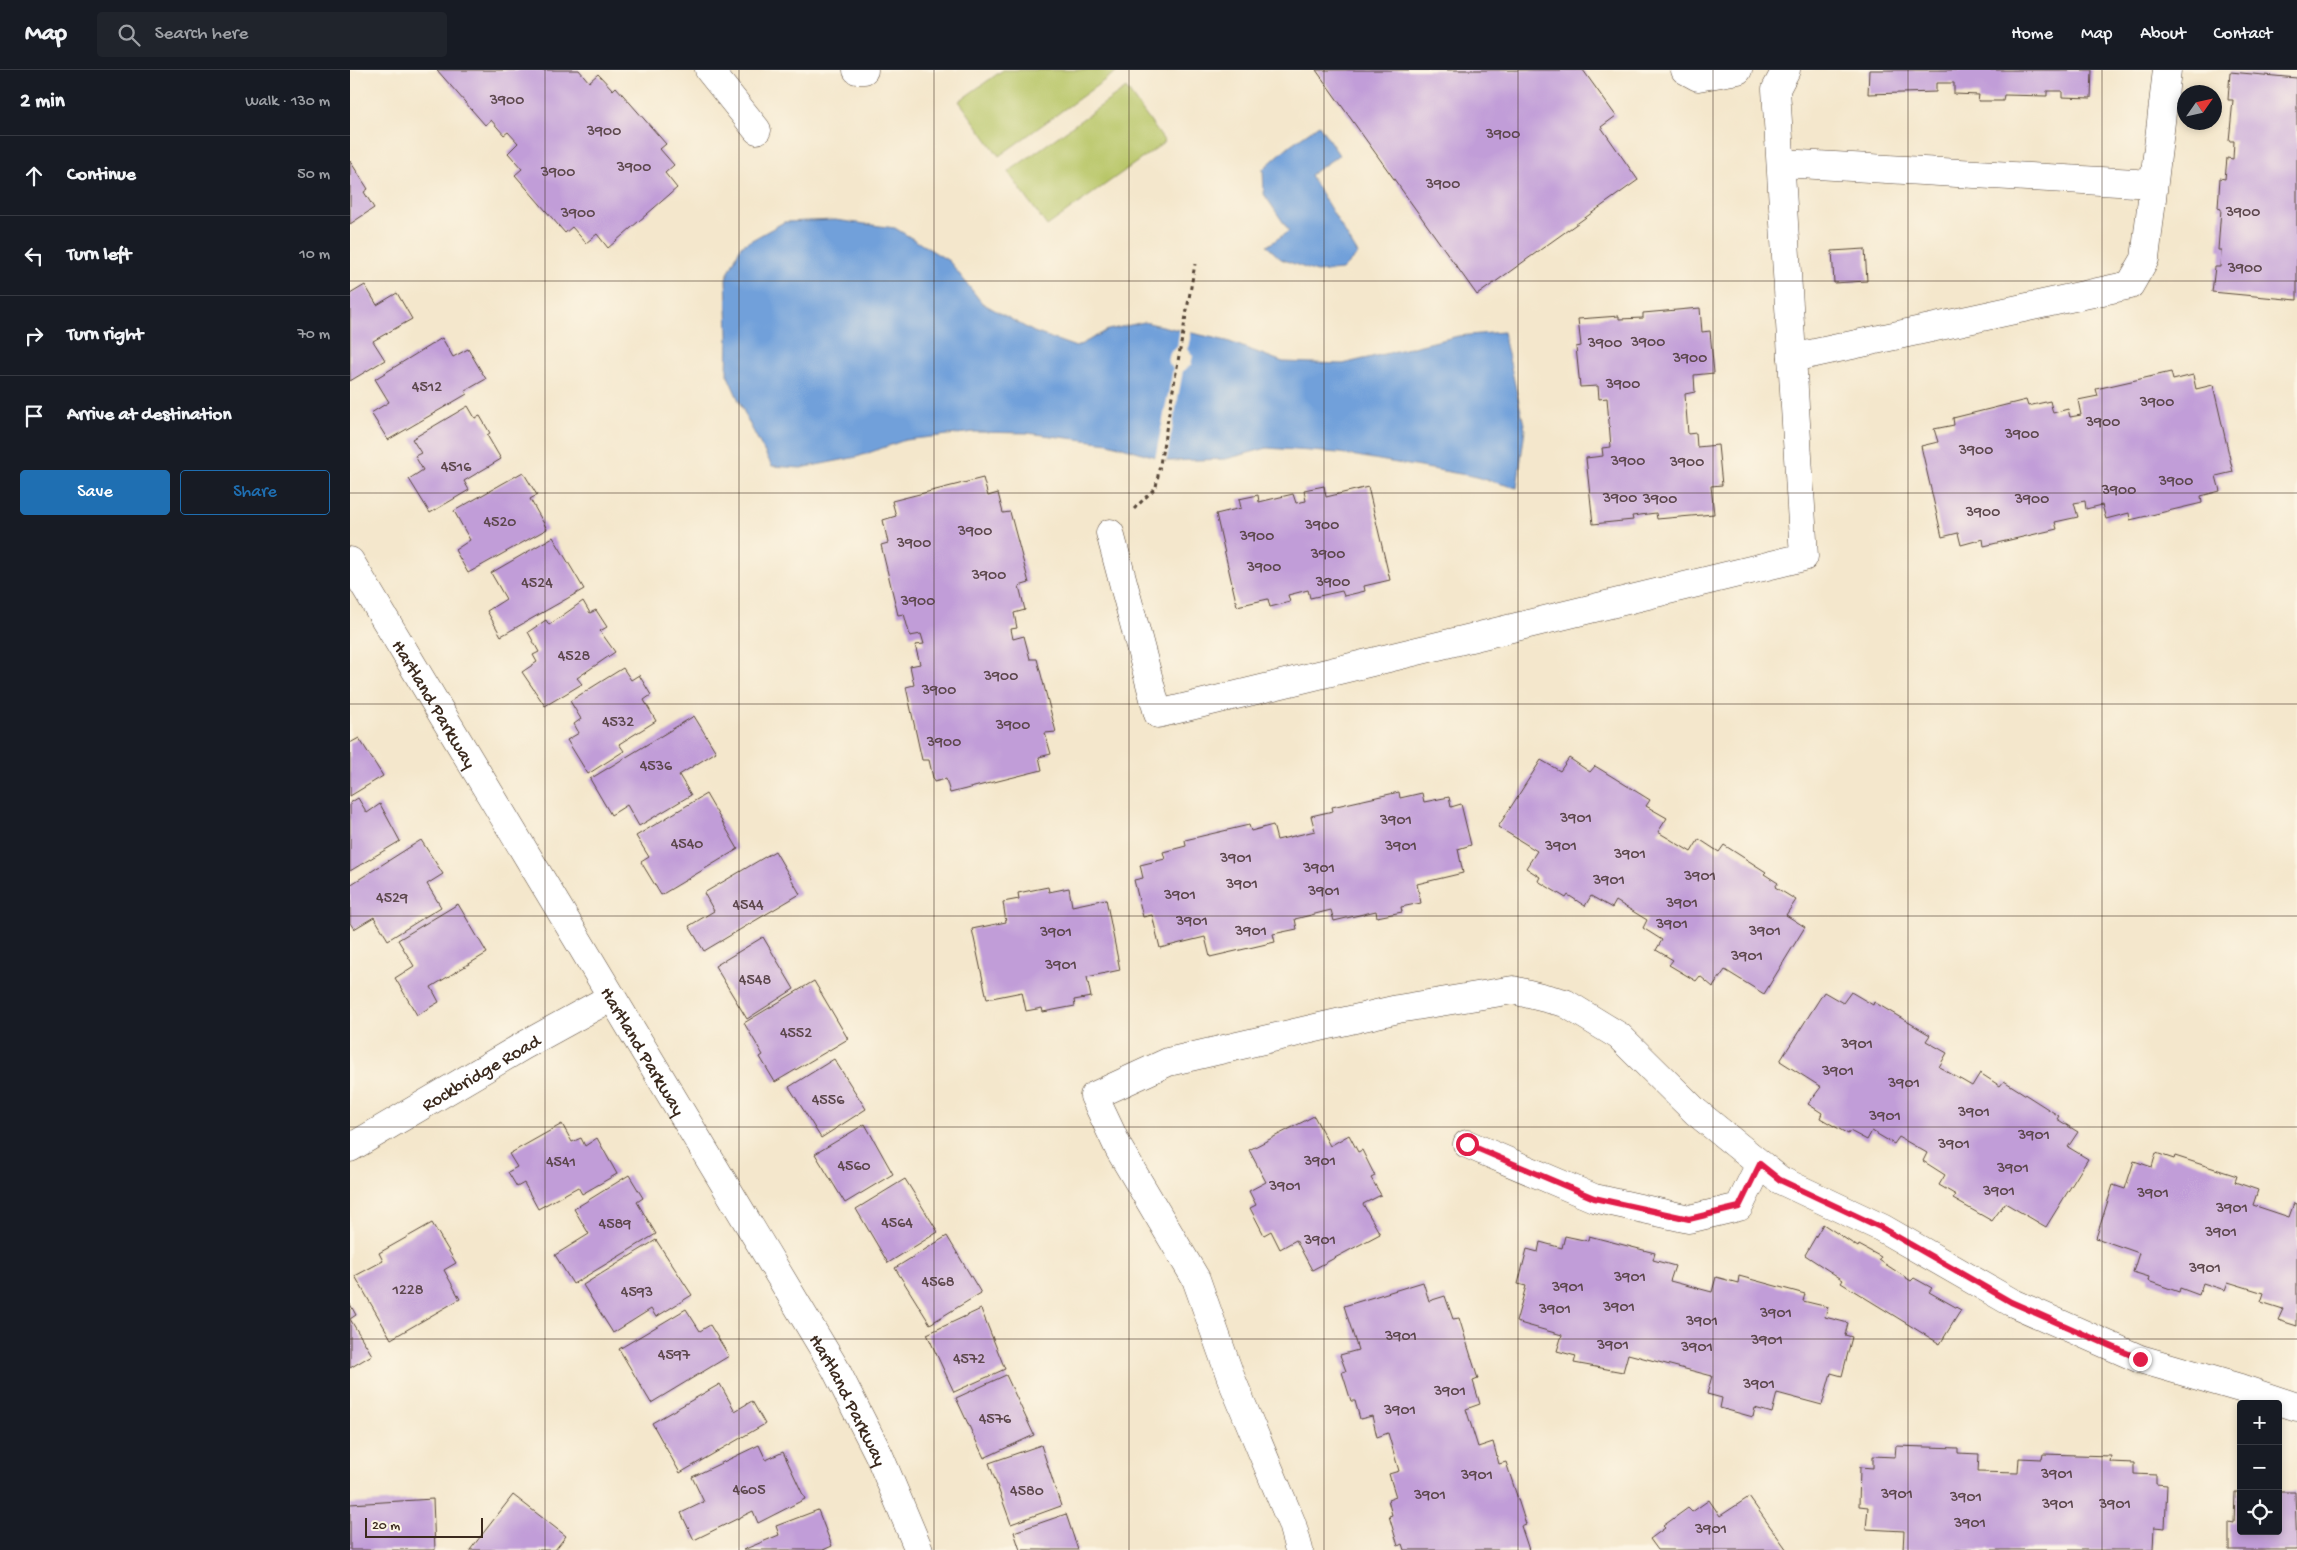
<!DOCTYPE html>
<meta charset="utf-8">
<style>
:root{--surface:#171b24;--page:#20242c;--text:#f1f3f6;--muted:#9ea1a6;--line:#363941;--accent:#1f6fb2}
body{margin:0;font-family:"Gochi Hand",sans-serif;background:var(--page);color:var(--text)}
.controls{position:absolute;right:15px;bottom:15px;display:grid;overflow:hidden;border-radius:5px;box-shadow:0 2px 8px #0003}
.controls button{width:45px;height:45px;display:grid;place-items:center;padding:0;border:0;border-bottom:1px solid var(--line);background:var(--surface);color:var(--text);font:25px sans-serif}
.compass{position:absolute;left:1827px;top:15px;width:45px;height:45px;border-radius:50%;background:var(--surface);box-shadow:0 2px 8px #0003;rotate:56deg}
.scale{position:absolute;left:15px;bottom:12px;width:118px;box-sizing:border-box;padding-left:5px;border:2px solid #3b2a1e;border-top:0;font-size:14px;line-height:18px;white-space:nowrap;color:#3b2a1e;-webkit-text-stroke:4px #fcf5e5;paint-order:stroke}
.stop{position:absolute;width:15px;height:15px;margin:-11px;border:4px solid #e11d48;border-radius:50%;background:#fff}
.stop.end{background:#e11d48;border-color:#fff;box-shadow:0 1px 5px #0008}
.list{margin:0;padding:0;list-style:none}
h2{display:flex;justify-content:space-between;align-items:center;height:65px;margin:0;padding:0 20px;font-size:21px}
h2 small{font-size:16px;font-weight:400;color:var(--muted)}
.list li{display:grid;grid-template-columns:32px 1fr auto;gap:15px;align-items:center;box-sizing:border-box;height:80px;padding:0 20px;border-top:1px solid var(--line)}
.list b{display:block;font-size:19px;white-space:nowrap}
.list em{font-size:16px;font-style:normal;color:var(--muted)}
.actions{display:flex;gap:10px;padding:15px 20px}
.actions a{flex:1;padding:11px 0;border:1px solid var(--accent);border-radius:5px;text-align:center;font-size:18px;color:var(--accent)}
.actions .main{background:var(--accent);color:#fff}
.icon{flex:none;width:28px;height:28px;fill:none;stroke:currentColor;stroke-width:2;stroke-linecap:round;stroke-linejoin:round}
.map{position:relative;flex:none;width:1947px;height:1480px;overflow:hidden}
header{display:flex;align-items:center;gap:30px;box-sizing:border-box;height:70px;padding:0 25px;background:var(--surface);border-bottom:1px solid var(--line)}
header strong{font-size:24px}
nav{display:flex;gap:28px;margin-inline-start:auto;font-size:18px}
.search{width:350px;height:45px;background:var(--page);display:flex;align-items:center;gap:12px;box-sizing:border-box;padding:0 18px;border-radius:5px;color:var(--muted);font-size:19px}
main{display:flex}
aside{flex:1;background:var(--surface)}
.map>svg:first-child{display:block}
</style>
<header>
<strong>Map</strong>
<div class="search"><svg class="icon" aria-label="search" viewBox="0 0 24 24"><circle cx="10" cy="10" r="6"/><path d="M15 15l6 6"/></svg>Search here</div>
<nav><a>Home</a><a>Map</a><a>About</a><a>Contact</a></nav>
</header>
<main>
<aside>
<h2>2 min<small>Walk · 130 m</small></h2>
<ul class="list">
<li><svg class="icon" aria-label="ahead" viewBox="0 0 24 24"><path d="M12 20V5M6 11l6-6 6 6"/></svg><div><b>Continue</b></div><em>50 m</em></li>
<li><svg class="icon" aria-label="left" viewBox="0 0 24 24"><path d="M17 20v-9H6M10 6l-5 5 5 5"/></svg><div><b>Turn left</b></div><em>10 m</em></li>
<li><svg class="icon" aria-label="right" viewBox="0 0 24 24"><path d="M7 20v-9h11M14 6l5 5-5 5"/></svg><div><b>Turn right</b></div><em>70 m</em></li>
<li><svg class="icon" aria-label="arrive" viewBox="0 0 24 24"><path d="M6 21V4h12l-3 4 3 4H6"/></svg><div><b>Arrive at destination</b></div></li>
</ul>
<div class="actions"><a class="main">Save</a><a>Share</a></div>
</aside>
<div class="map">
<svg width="1947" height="1480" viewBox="0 0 1947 1480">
<rect width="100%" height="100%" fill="#fcf5e5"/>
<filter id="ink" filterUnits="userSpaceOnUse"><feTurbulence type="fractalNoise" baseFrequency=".02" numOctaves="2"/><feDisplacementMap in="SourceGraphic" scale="10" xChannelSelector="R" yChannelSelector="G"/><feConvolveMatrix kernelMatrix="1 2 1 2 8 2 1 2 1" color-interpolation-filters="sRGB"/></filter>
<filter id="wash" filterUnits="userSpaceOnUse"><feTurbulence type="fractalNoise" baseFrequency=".0096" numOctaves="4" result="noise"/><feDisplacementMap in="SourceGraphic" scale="20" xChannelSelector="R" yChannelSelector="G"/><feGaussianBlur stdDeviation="1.12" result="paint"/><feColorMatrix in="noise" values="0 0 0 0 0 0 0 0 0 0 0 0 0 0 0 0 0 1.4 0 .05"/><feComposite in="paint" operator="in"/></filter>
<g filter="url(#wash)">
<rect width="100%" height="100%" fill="#f4e7cc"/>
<!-- green -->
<path fill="#b8c668" stroke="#7a7843" d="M653 0H765L766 2 649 86 609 31Z
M776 18 815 72 697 156 658 102Z"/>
<!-- water -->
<path fill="#71a0da" stroke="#56657c" d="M969 55 989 85 960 105 1008 184 992 200 966 202 931 189 917 176 939 161 914 124 913 99 940 75Z
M485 150 545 158 599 191 632 233 684 262 726 277 758 260 794 252 877 271 933 292 993 294 1108 266 1153 262 1175 359 1167 418 1122 406 989 383 917 378 876 389 819 391 759 373 677 363 624 362 555 370 507 387 451 398 422 396 399 353 377 304 378 265 376 208 391 176 434 152Z"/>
<!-- pier -->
<path fill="#f4e7cc" d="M830 256 842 259 838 279 843 286 841 295 833 301 816 393 805 389 823 299 818 292 820 282 827 277Z"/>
<g id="blocks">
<!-- building -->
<path fill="#c19dd8" d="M87 0H229L239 12 248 4 263 20 266 17 316 74 310 79 324 95 315 103 327 118 258 178 247 164 236 173 222 157 215 163 165 105 172 99 158 83 168 73 158 62 154 65 141 50 135 55Z
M966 0H1233L1266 46 1251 57 1288 110 1127 225Z
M1519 0H1742L1741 28 1712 27V21H1697V26L1654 25 1653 31H1628L1629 25 1604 24V13H1586V22L1518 24Z
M1880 2 1947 8V230L1862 222 1865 197H1870L1871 180H1868L1871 139 1868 138 1870 108 1875 109 1877 88 1883 89 1884 71H1879L1883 30H1878Z
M0 91 18 119 14 122 24 138 0 154Z
M1515 179 1517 211 1484 213 1482 181Z
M15 215 27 235 47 223 62 249 23 271 35 290 0 311V224Z
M1350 238 1352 262 1360 261 1364 303 1344 305 1345 322 1335 324 1338 364 1346 363 1347 377 1368 375 1372 415 1361 416 1364 444 1307 449 1306 443 1282 446 1283 450 1243 454 1236 388 1253 386 1252 378 1261 377 1257 328 1249 329 1248 316 1230 317 1226 277 1231 276 1228 249 1269 246V249L1293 248V243Z
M92 268 103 287 118 279 136 309 115 321 117 324 38 370 21 343 39 332 25 309Z
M1821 302 1823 310 1843 305 1846 319 1863 315 1883 402 1866 406 1870 421 1851 426 1852 433 1780 450 1779 443 1756 449 1752 435 1736 439 1735 431 1724 433 1728 447 1705 452 1707 459 1634 476 1633 469 1611 475 1608 463 1592 467 1571 376 1588 372 1584 359 1604 355 1603 348 1676 330 1678 336 1700 331 1703 343 1718 339 1720 347 1731 345 1728 330 1748 326 1746 319Z
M118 336 125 348 130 346 140 363 137 365 151 389 114 411 119 420 80 443 59 409 73 400 65 386 71 383 62 369Z
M173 402 187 425 180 429 197 459 118 503 105 480 120 470 104 441Z
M633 408 638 426 648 423 653 443 660 442 679 513 669 516 675 540 664 543 667 558 661 559 663 569 674 566 680 589H687L706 662 695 663 701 684 689 687 692 700 600 723 596 709 584 712 579 690H572L556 617 564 615 560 596 570 594 565 575 574 574 571 564 560 566 554 544 548 545 531 475 538 473 533 450 546 446 542 431Z
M974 416 976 427 1018 417 1040 510 1014 516 1015 521 994 526 992 521 960 528 958 520 938 525 940 532 920 537 918 529 887 536 866 444 891 438 889 429 908 425 909 432 943 424 946 433 956 431 954 420Z
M203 467 234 519 151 566 137 541 156 529 141 503Z
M233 531 240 543 246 540 257 557 250 561 265 582 227 608 232 614 195 636 172 602 187 592 183 585 189 582 178 562 196 550 199 555Z
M273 598 281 610 289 605 301 625 294 630 306 651 269 674 274 681 238 704 217 670 229 663 224 654 231 649 220 631Z
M344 646 366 682 329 705 341 725 289 756 277 735 261 745 240 709Z
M9 668 33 706 0 726V673Z
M1219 688 1240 702 1245 696 1300 730 1296 736 1317 748 1308 762 1341 782 1349 769 1369 782 1374 775 1416 802 1414 804 1428 813 1425 817 1446 830 1436 845 1455 857 1414 924 1375 900 1363 917 1350 906 1346 911 1319 895 1323 890 1306 880 1312 870 1293 858 1297 850 1266 831 1262 838 1241 826 1235 836 1218 825 1216 828 1188 811 1190 807 1176 798 1187 781 1148 757 1191 690 1210 701Z
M1049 722 1050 728 1072 723 1074 732 1099 727 1101 737 1111 734 1121 775 1108 779 1113 803 1067 814 1071 833 1051 837 1052 842 1027 847 1026 841 984 851 981 840 945 849 947 859 923 864 925 872 860 887 855 867 810 878 802 845 793 847 784 810 793 808 790 795 815 789 813 782 836 776 835 770 899 755 901 761 923 755 927 770 965 761 961 746 983 741 982 737Z
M356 724 388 779 311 825 291 792 299 787 286 766Z
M8 728 17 743 30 734 50 771 0 801V733Z
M71 770 93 804 77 814 91 837 38 870 24 847 4 859 0 853V815Z
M425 781 450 824 354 881 339 856 364 841 354 823Z
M698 817 699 822 719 818 722 836 756 829 770 900 737 907 741 927 724 930 725 936 693 942 692 938 676 941 672 922 637 929 622 859 656 852 653 832 669 829 668 823Z
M108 834 137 883 81 917 89 932 67 945 45 908 64 896 48 870Z
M413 867 444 919 397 949 365 896Z
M464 911 498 969 425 1012 410 987 413 985 394 953Z
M1474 922 1493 933 1501 922 1523 935 1524 932 1580 965 1576 971 1597 983 1589 997 1622 1016 1630 1003 1650 1016 1654 1011 1709 1046 1707 1049 1728 1062 1718 1077 1738 1089 1696 1157 1655 1133 1642 1151 1603 1129 1606 1125 1589 1115 1595 1105 1573 1091 1577 1083 1549 1067 1544 1074 1522 1061 1517 1070 1500 1061 1498 1064 1470 1048 1472 1043 1458 1034 1471 1017 1430 991Z
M484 989 516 1039 471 1068 439 1017Z
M964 1046 980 1076 999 1065 1008 1082 1012 1080 1025 1106 1021 1108 1031 1125 1013 1134 1030 1164 962 1200 946 1170 930 1179 921 1161 914 1165 900 1138 906 1135 899 1121 916 1112 899 1080Z
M212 1054 222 1072 231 1068 235 1076 247 1068 267 1104 232 1124 228 1117 188 1139 174 1113 167 1117 158 1102 167 1097 159 1084Z
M515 1054 543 1104 495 1133 465 1084Z
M1806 1083 1824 1089 1825 1086 1887 1106 1885 1112 1908 1120 1903 1135 1939 1147 1944 1133 1947 1134V1256L1928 1250 1933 1239 1911 1232 1914 1223 1878 1212 1875 1220 1853 1213 1849 1225 1830 1218 1829 1222 1798 1211 1799 1207 1783 1202 1789 1183 1746 1168 1763 1115 1775 1119 1784 1091 1802 1097Z
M279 1105 293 1128 287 1132 306 1164 223 1214 205 1185 239 1164 224 1139Z
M555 1109 588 1162 538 1193 506 1139Z
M82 1153 106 1193 94 1200 110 1229 41 1269 5 1206 33 1191 29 1183Z
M1473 1154 1508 1177 1509 1175 1531 1187 1529 1190 1561 1211 1564 1208 1582 1218 1579 1222 1611 1240 1590 1274 1491 1213 1493 1210 1455 1185Z
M597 1166 631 1223 580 1254 545 1198Z
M1215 1166 1238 1171 1239 1166 1305 1183 1303 1190 1325 1196 1320 1211 1362 1222 1366 1207 1388 1213 1389 1206 1455 1224 1453 1231 1478 1237 1475 1247 1498 1253 1495 1265 1502 1267 1492 1306 1481 1303 1472 1335 1427 1323 1422 1343 1405 1338 1403 1347 1370 1338 1372 1328 1357 1324 1362 1306 1278 1284 1273 1302 1224 1293 1226 1286 1207 1281 1212 1265 1166 1252 1176 1216 1168 1214 1177 1179 1188 1182 1190 1172 1212 1178Z
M306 1170 342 1225 306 1247 301 1239 263 1263 233 1215Z
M1073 1212 1079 1231 1095 1226 1103 1249 1109 1248 1128 1309 1123 1311 1130 1334 1116 1339 1128 1377 1143 1372 1149 1394 1156 1392 1176 1454 1171 1456 1179 1480H1054L1052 1474 1048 1476 1039 1446 1042 1445 1038 1430 1046 1427 1039 1404 1049 1401 1038 1363 1027 1367 1022 1346 1010 1349 1005 1331H1001L992 1302 996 1301 990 1285 1008 1280 994 1236Z
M0 1234 6 1245 0 1249 22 1285 0 1298Z
M336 1239 350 1261 360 1255 379 1286 301 1333 269 1279Z
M631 1239 655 1299 604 1322 577 1264Z
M656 1305 684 1365 634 1388 606 1328Z
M370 1314 385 1341 402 1331 415 1354 330 1403 302 1353Z
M409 1375 416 1390 433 1382 455 1429 408 1453 403 1441 344 1470 331 1443 354 1432 342 1407Z
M691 1375 711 1436 661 1454 639 1393Z
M1546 1376 1608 1378V1383L1629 1384 1628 1402 1668 1403 1669 1388 1692 1389 1693 1384 1761 1386 1760 1392 1784 1393V1404L1806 1405V1414L1817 1415 1815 1458 1804 1457 1803 1480H1553L1554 1461 1516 1459 1518 1437 1509 1436 1510 1397 1523 1398V1386L1545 1387Z
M1885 1422H1891V1461H1928V1422H1945L1947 1480H1879V1452L1884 1453Z
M163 1425 216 1466 205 1480H120Z
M1399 1427 1437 1480H1308L1300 1469 1315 1458 1313 1456 1338 1438 1342 1442 1359 1430 1370 1446Z
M83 1429 85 1480H0V1434Z
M468 1440 482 1476 473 1480H393L429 1465 426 1456Z
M716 1444 728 1480H670L664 1462Z"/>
</g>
</g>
<g filter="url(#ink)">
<use href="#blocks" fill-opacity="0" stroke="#574638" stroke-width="1"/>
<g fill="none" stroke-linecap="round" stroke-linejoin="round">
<!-- minor casing -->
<g stroke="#574638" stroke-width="29">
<g id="minor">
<path d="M359 0 407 60"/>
<path d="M507 0H514"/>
<path d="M1335 0 1348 7 1388 0"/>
<path d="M1431 93 1803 114"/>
<path d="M1442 288 1780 215 1795 189 1817 0"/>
<path d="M760 463 808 644 1454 487 1426 19 1436 0"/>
<path d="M1117 1074 1244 1128 1339 1149 1389 1137 1410 1094"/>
<path id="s1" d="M0 1078 173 976 262 927"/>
<path d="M949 1480 942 1454 881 1308 846 1209 769 1079 744 1026 818 992 1048 939 1163 920 1215 933 1269 966 1346 1042 1430 1110 1532 1158 1661 1232 1790 1289 1890 1318 1947 1337"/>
</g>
</g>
<!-- tertiary casing -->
<g stroke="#574638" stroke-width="29">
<g id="tertiary">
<path id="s2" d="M0 491 485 1298 529 1385 569 1480"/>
</g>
</g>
<!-- path -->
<path stroke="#574638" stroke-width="3" stroke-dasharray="4 4" stroke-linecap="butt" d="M784 439 806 417 845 194"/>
<!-- minor -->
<use href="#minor" stroke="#fff" stroke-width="28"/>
<!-- tertiary -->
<use href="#tertiary" stroke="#fff" stroke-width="28"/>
</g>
</g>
<g fill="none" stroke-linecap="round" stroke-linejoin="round" filter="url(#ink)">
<!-- route -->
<path stroke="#e11d48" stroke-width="6" d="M1117 1074 1244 1128 1339 1149 1389 1137 1410 1094 1430 1110 1532 1158 1661 1232 1790 1289"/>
</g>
<!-- grid -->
<path fill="none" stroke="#3b2a1e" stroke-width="1" stroke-opacity="0.55" d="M195 0V1480M389 0V1480M584 0V1480M779 0V1480M974 0V1480M1168 0V1480M1363 0V1480M1558 0V1480M1752 0V1480M0 211H1947M0 423H1947M0 634H1947M0 846H1947M0 1057H1947M0 1269H1947"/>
<g text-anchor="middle" stroke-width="5" stroke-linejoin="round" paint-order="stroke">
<!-- number labels -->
<g font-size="16" fill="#5c474c">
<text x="157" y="34">3900</text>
<text x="254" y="65">3900</text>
<text x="1153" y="68">3900</text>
<text x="284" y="101">3900</text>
<text x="208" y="106">3900</text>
<text x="1093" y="118">3900</text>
<text x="1893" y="146">3900</text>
<text x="228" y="147">3900</text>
<text x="1895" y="202">3900</text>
<text x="1298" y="276">3900</text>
<text x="1255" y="277">3900</text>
<text x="1340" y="292">3900</text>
<text x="1273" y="318">3900</text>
<text x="77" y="321">4512</text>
<text x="1807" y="336">3900</text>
<text x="1753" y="356">3900</text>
<text x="1672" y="368">3900</text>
<text x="1626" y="384">3900</text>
<text x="1278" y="395">3900</text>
<text x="1337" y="396">3900</text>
<text x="106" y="401">4516</text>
<text x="1826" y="415">3900</text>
<text x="1769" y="424">3900</text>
<text x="1270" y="432">3900</text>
<text x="1310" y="433">3900</text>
<text x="1682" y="433">3900</text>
<text x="1633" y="446">3900</text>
<text x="150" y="456">4520</text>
<text x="972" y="459">3900</text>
<text x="625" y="465">3900</text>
<text x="907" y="470">3900</text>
<text x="564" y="477">3900</text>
<text x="978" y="488">3900</text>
<text x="914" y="501">3900</text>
<text x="639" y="509">3900</text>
<text x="983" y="516">3900</text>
<text x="187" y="517">4524</text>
<text x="568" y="535">3900</text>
<text x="224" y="590">4528</text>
<text x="651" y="610">3900</text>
<text x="589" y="624">3900</text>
<text x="268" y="656">4532</text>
<text x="663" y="659">3900</text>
<text x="594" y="676">3900</text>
<text x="306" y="700">4536</text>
<text x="1226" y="752">3901</text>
<text x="1046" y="754">3901</text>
<text x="337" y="778">4540</text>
<text x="1051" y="780">3901</text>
<text x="1211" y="780">3901</text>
<text x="1280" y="788">3901</text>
<text x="886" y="792">3901</text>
<text x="969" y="802">3901</text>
<text x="1350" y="810">3901</text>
<text x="1259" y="814">3901</text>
<text x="892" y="818">3901</text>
<text x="974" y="825">3901</text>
<text x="830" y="829">3901</text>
<text x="42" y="832">4529</text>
<text x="1332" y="837">3901</text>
<text x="398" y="839">4544</text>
<text x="842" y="855">3901</text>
<text x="1322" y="858">3901</text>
<text x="901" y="865">3901</text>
<text x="1415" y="865">3901</text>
<text x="706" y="866">3901</text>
<text x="1397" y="890">3901</text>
<text x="711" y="899">3901</text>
<text x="405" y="914">4548</text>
<text x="446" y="967">4552</text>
<text x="1507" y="978">3901</text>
<text x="1488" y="1005">3901</text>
<text x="1554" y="1017">3901</text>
<text x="478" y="1034">4556</text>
<text x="1624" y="1046">3901</text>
<text x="1535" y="1050">3901</text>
<text x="1684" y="1069">3901</text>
<text x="1604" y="1078">3901</text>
<text x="970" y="1095">3901</text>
<text x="211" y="1096">4541</text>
<text x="504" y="1100">4560</text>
<text x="1663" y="1102">3901</text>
<text x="935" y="1120">3901</text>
<text x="1649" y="1125">3901</text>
<text x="1803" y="1127">3901</text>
<text x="1882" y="1142">3901</text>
<text x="547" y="1157">4564</text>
<text x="265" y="1158">4589</text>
<text x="1871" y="1166">3901</text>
<text x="970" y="1174">3901</text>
<text x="1855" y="1202">3901</text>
<text x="1280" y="1211">3901</text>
<text x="588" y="1216">4568</text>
<text x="1218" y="1221">3901</text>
<text x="58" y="1224">1228</text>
<text x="287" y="1226">4593</text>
<text x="1269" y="1241">3901</text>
<text x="1205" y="1243">3901</text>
<text x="1426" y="1247">3901</text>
<text x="1352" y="1255">3901</text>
<text x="1051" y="1270">3901</text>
<text x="1417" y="1274">3901</text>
<text x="1263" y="1279">3901</text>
<text x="1347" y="1281">3901</text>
<text x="324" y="1289">4597</text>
<text x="619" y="1293">4572</text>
<text x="1409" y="1318">3901</text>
<text x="1100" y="1325">3901</text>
<text x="1050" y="1344">3901</text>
<text x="645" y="1353">4576</text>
<text x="1707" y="1408">3901</text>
<text x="1127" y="1409">3901</text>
<text x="399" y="1424">4605</text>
<text x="677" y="1425">4580</text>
<text x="1547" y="1428">3901</text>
<text x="1080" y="1429">3901</text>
<text x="1616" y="1431">3901</text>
<text x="1708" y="1438">3901</text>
<text x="1765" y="1438">3901</text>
<text x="1620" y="1457">3901</text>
<text x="1361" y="1463">3901</text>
</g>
<!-- street labels -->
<g font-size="19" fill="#3b2a1e" stroke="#fcf5e5">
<text dy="7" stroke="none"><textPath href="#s2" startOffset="166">Hartland Parkway</textPath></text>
<text dy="7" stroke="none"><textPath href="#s2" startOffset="571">Hartland Parkway</textPath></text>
<text dy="7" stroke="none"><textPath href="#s1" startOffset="151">Rockbridge Road</textPath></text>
<text dy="7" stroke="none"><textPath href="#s2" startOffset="976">Hartland Parkway</textPath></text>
</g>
</g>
</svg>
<div class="controls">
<button>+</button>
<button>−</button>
<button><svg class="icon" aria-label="locate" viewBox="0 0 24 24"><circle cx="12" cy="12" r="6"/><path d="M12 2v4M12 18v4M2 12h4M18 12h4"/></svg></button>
</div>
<svg class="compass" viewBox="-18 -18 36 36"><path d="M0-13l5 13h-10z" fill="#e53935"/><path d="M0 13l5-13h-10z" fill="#9ea1a6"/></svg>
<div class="scale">20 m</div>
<div class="stop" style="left:1117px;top:1074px"></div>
<div class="stop end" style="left:1790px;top:1289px"></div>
</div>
</main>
